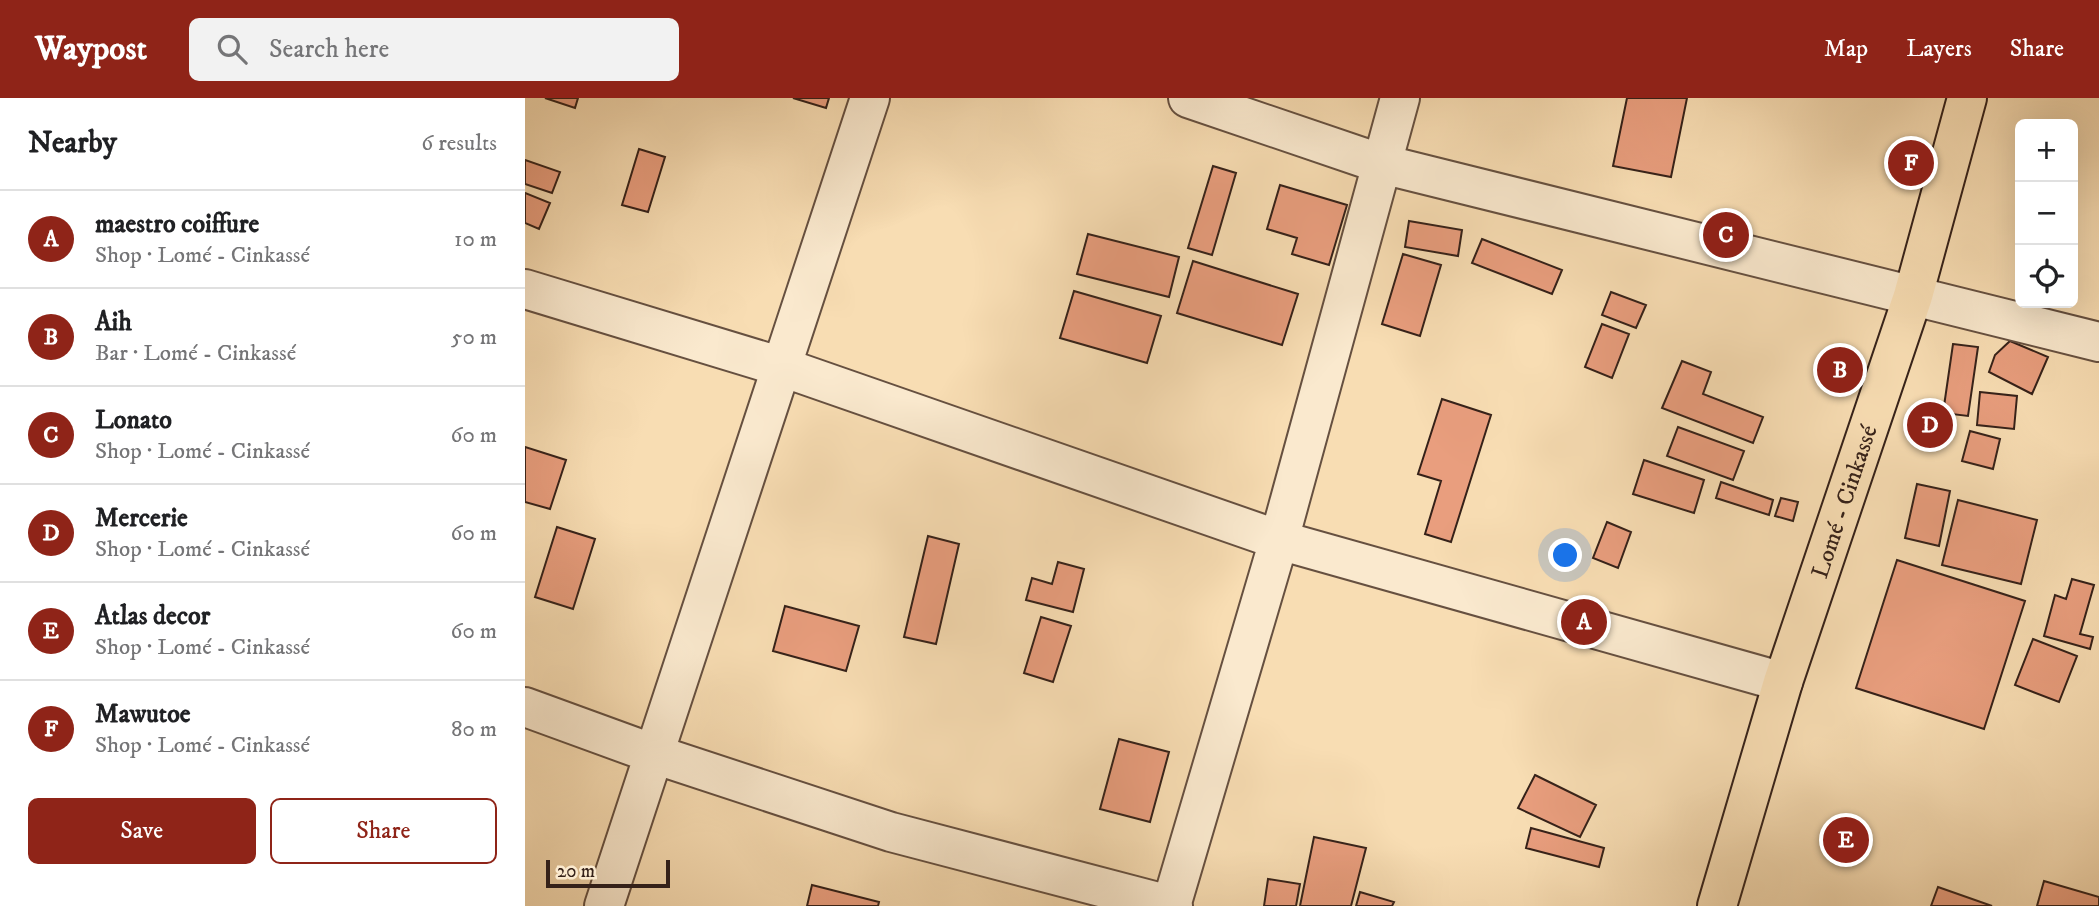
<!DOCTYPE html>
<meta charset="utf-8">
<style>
:root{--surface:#fff;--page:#f2f2f2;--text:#202124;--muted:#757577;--line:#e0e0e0;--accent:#8f2418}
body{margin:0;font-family:"IM FELL DW Pica",serif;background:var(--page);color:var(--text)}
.controls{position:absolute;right:21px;top:21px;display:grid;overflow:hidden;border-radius:10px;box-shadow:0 7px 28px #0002}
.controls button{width:63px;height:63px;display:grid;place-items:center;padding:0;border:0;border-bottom:2px solid var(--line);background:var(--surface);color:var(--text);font:35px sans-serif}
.scale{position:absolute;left:21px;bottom:18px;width:124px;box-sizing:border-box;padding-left:7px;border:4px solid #352119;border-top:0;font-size:19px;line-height:24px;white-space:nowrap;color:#352119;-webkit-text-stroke:5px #fae9ce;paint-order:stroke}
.you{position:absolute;left:1041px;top:458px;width:24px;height:24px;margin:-18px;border:5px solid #fff;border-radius:50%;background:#1a73e8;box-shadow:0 0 0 10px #1a73e833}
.badge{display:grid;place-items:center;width:46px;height:46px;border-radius:50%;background:var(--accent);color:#fff;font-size:23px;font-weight:700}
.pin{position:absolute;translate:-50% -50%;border:4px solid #fff;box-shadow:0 2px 7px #0006}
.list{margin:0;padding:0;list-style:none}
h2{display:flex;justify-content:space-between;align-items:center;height:91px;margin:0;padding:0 28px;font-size:30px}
h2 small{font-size:23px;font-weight:400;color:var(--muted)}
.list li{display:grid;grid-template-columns:46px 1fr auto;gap:21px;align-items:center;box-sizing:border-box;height:98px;padding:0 28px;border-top:2px solid var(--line)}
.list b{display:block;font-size:26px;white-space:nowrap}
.list p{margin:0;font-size:23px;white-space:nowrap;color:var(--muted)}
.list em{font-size:23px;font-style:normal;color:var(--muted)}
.actions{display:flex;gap:14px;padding:21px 28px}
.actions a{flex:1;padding:16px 0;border:2px solid var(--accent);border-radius:10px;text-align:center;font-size:24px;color:var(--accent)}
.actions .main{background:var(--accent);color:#fff}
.icon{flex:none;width:38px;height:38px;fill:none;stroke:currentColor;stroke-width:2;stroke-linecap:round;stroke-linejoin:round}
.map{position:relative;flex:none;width:1574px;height:808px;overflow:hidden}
header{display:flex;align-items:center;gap:42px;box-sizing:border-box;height:98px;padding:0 35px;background:var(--accent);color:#fff}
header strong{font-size:33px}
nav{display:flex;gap:38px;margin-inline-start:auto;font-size:24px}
.search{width:490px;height:63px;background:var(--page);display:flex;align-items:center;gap:18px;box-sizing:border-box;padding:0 24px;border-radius:10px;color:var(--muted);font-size:26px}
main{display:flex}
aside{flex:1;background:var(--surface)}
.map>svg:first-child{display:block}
</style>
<header>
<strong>Waypost</strong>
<div class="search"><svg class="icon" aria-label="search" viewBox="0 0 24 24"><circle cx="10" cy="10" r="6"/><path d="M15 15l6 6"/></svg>Search here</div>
<nav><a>Map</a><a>Layers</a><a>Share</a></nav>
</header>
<main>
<aside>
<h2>Nearby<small>6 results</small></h2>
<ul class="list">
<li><span class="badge">A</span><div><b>maestro coiffure</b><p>Shop · Lomé - Cinkassé</p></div><em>10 m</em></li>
<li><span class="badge">B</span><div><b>Aih</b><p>Bar · Lomé - Cinkassé</p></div><em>50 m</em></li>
<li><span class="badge">C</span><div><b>Lonato</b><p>Shop · Lomé - Cinkassé</p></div><em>60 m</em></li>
<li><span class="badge">D</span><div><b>Mercerie</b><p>Shop · Lomé - Cinkassé</p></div><em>60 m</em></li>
<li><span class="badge">E</span><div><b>Atlas decor</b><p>Shop · Lomé - Cinkassé</p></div><em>60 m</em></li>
<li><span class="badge">F</span><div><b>Mawutoe</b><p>Shop · Lomé - Cinkassé</p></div><em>80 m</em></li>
</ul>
<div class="actions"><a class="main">Save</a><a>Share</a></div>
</aside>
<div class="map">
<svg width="1574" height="808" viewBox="0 0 1574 808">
<rect width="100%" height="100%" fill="#f8ddb3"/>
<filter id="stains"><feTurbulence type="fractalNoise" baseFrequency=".00286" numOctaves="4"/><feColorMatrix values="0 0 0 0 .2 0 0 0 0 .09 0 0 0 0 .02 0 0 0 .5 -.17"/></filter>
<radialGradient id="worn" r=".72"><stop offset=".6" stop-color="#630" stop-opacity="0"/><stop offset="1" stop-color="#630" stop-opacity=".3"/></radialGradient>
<!-- building -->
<path fill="#e99e7e" stroke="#352119" stroke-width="2" d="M20 0H53L50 10Z
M268 0H304L301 10Z
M1102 0H1162L1146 79 1088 68Z
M114 51 140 59 123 114 97 107Z
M0 62 35 74 27 95 0 86Z
M688 68 711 75 687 157 663 150Z
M755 87 822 107 804 167 767 156 772 140 742 131Z
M0 95 25 105 14 131 0 125Z
M884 123 937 132 933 158 880 149Z
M563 136 654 159 644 199 552 176Z
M957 141 1037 172 1027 196 947 165Z
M878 156 916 167 895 238 857 226Z
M668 163 773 196 757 247 652 215Z
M549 193 636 218 622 265 535 240Z
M1086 194 1121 207 1111 230 1077 217Z
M1077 226 1104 236 1087 280 1060 269Z
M1485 243 1523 259 1507 296 1464 274 1470 257Z
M1428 246 1453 249 1443 318 1418 315Z
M1157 263 1186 274 1178 296 1238 319 1228 345 1137 310Z
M1455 294 1492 298 1489 331 1452 327Z
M917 301 966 317 926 444 900 436 916 383 893 376Z
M1153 329 1219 353 1208 382 1142 358Z
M1445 333 1475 341 1468 371 1437 363Z
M0 349 41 362 25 411 0 404Z
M1119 362 1179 382 1169 415 1108 396Z
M1196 384 1248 402 1244 417 1191 400Z
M1392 386 1425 393 1414 448 1380 440Z
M1256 400 1273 404 1268 423 1250 418Z
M1433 402 1512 422 1496 486 1417 467Z
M1082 424 1106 434 1093 470 1068 460Z
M32 429 70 441 48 511 10 499Z
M403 438 434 446 411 546 379 539Z
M1372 462 1500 503 1459 631 1331 590Z
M533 464 559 471 548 514 501 502 507 480 527 486Z
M1547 481 1569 487 1555 536 1568 539 1565 551 1519 538 1530 497 1541 501Z
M260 508 334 528 321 573 248 553Z
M516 519 546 528 528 584 499 575Z
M1508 541 1552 558 1534 604 1490 587Z
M594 641 644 654 625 724 575 711Z
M1010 677 1071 707 1055 739 993 710Z
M1006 730 1079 750 1074 769 1001 750Z
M789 739 841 750 826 808H775Z
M743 781 775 786 771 808H739Z
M1519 783 1574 799V808H1512Z
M287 787 354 804 353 808H282Z
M1413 789 1467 808H1406Z
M835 794 869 804 867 808H831Z"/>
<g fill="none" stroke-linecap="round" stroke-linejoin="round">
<!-- street casing -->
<g stroke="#665040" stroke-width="42">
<path id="street" d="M663 0 857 66 1574 244
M0 191 257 269 754 442 1258 584
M0 609 129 656 366 734 648 808
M79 808 345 0
M646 808 754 442 875 0"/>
</g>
<!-- highway casing -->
<g stroke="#352119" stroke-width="42">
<g id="highway">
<path id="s1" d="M1192 808 1258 584 1388 198 1442 0"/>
</g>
</g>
<!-- street -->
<use href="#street" stroke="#fae9ce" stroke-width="38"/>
<!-- highway -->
<use href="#highway" stroke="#f8ddb3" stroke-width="38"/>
</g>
<g text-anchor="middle" stroke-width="5" stroke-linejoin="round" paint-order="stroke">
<!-- street labels -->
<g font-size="24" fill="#352119" stroke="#fae9ce">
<text dy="8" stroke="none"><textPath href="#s1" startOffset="424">Lomé - Cinkassé</textPath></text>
</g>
</g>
<rect width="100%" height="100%" filter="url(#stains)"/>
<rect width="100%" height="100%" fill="url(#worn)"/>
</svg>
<div class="controls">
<button>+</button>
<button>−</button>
<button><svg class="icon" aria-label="locate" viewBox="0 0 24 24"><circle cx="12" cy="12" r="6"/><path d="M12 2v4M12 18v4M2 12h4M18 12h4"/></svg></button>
</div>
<div class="scale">20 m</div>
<div class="you"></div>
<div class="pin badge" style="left:1059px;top:524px">A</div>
<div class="pin badge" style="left:1315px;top:272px">B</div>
<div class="pin badge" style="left:1201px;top:137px">C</div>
<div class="pin badge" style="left:1405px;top:327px">D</div>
<div class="pin badge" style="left:1321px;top:742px">E</div>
<div class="pin badge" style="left:1386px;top:65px">F</div>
</div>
</main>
